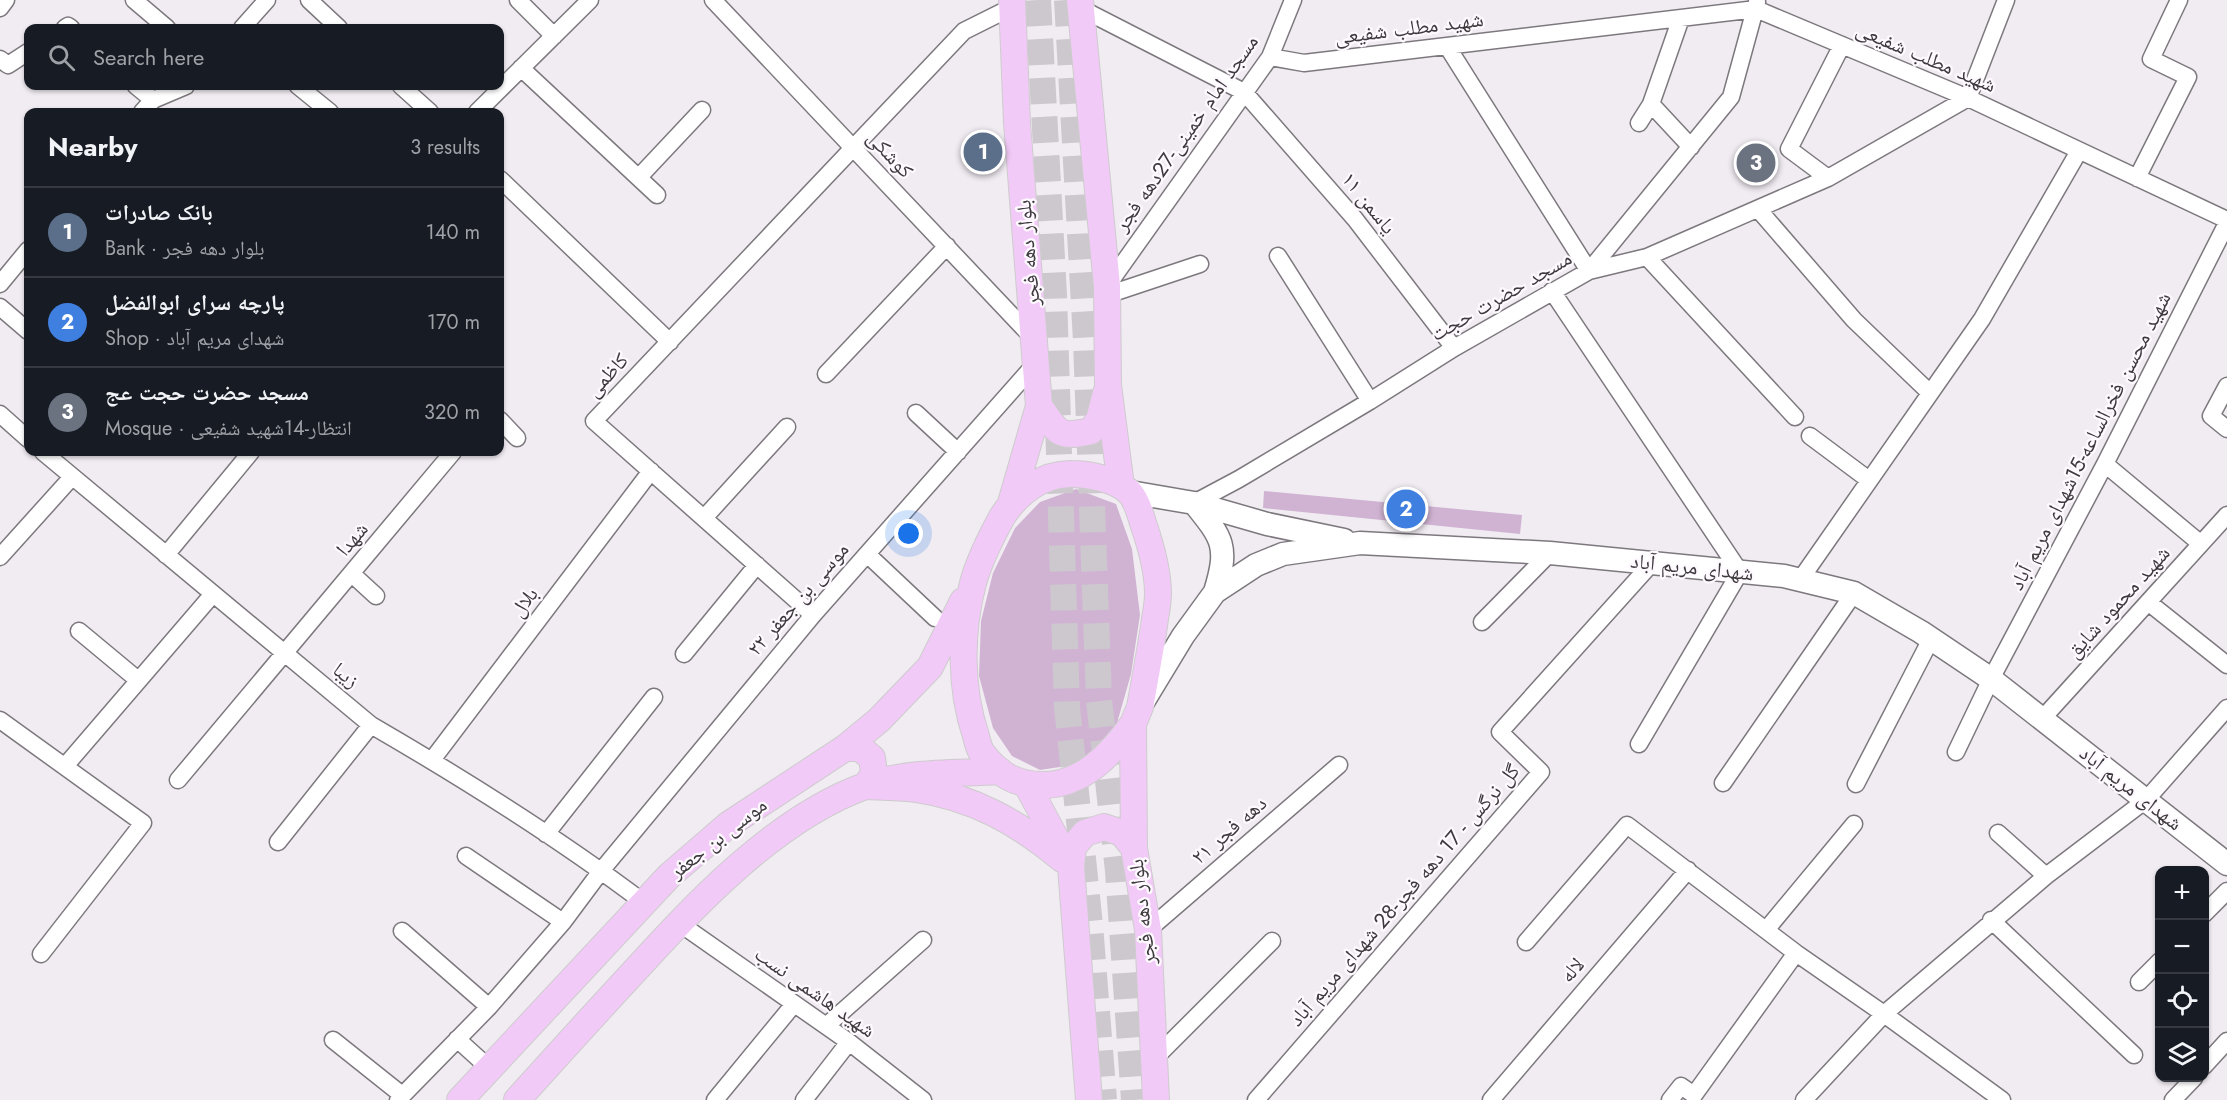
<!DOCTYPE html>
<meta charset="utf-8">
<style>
:root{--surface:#171b24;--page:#20242c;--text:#f1f3f6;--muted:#9ea1a6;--line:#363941;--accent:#ea580c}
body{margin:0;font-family:Jost,"Noto Naskh Arabic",sans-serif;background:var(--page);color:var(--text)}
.controls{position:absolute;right:18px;bottom:18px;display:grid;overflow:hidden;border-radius:12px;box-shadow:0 2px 4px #0004}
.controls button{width:54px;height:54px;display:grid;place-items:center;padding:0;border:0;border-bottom:2px solid var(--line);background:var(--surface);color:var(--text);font:30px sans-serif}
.you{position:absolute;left:909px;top:534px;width:21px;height:21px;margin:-15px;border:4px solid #fff;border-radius:50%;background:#1a73e8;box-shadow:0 0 0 9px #1a73e833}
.badge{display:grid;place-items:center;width:39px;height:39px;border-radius:50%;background:var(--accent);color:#fff;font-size:20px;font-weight:700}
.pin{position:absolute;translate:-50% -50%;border:3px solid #fff;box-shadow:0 2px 6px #0006}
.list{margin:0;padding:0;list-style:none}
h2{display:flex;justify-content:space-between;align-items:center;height:78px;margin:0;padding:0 24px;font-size:26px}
h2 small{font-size:20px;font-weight:400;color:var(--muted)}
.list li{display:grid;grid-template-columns:39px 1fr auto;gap:18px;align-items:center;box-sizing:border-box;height:90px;padding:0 24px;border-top:2px solid var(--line)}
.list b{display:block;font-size:22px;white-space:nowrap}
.list p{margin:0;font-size:20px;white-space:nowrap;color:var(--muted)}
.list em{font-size:20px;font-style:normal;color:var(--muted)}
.icon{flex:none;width:33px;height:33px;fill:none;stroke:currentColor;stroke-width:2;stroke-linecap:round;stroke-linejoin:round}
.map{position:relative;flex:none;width:2227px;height:1100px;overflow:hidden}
.search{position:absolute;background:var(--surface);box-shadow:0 2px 4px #0004;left:24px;top:24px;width:480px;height:66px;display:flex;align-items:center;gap:15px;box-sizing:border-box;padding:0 21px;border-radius:12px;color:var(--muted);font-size:22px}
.panel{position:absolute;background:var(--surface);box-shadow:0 2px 4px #0004;left:24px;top:108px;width:480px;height:348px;border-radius:12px}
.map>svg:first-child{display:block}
</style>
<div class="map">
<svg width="2227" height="1100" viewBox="0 0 2227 1100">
<rect width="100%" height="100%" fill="#f1ecf2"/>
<!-- green -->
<path fill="#d0b3d3" d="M1076 489 1116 504 1132 549 1140 615 1131 674 1117 723 1086 763 1040 770 1012 756 993 728 979 676 981 621 993 573 1015 528 1040 502Z
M1264 491 1522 515 1520 534 1263 508Z"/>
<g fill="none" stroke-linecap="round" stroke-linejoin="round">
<!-- primary-tunnel -->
<path stroke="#cdc8ce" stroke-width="26" stroke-dasharray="26 13" stroke-linecap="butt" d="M1038 0 1054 295 1067 707 1090 925 1104 1100
M1067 0 1086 341 1099 700 1118 871 1134 1100"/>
<!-- street casing -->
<g stroke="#7d787e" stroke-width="19">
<path id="street" d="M134 0 167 28
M309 0 339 28
M518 0 554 36
M713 0 1034 339
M0 8 6 0
M1080 8 1244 92 1355 219 1454 348
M1681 18 1651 104 1691 147
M65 28 68 26 71 28
M242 28 267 0
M1447 46 1589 271 1647 257 1828 178 1968 98 2006 0
M1270 57 1304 63 1756 9 1968 98 2227 220
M0 59 8 65 28 52
M521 68 657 195
M136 86 153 100
M298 86 330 112
M401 86 430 112
M142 112 153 100 186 86
M477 112 590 0
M1639 123 1651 104
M639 177 702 110
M1828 178 1789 149 1842 45
M2137 178 2188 77 2151 59 2179 0
M500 179 670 342
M1758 209 1854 320 1930 393
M1278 256 1370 401
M1647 257 1795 417
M0 284 28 250
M1107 286 1270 57 1293 0
M1552 291 1740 572 1639 744
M1107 295 1200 264
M0 307 28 331
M826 374 947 246
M2227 386 2211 416 2227 429
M916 413 958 452
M0 414 28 439
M500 420 517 438
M1810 436 1869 480
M43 452 371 725C464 779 557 837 643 902
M2105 464 2201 544
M1194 503 1239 479 1370 401 1454 348 1589 271 1731 97 1757 2
M704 518 787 427
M867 554 935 618
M166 555 251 452
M0 557 72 477
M352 574 376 596
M1800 580 1982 319 2079 151
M2148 602 2227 665
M813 615 594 421 964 31 1012 7
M1482 622 1550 553
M79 631 138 680
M684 654 757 565
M2042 719 2227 515
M0 720 143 823 41 954
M1956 752 1991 679 2105 464 2227 223
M432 760 651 471
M66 765 213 594
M178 780 453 452
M1723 783 1854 593
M1856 784 1931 639
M1998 833 2046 876
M546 834 654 697
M278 842 371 725
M466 856 563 922
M2204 914 2227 891
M1991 920 2134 1055
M679 923 849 1042 923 1100
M1148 930 1339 765
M1766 930 1854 824
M402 931 489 1007
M1526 942 1627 825 1796 953 1884 1014 2002 1100
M2139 982 2160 961
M826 1026 923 940
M457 1039 489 1068
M333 1040 402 1095
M1153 1060 1272 941
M2204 1066 2227 1041
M398 1100 489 1007 563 922 601 871 813 615 1036 363
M715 1100 794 1004
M804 1100 849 1042
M1256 1100 1541 772 1500 732 1652 563
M1491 1100 1688 870
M1670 1100 1681 1086 1694 1095 1796 953
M1804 1100 1884 1014 2046 876 2146 800 2227 708
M2173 1100 2194 1078"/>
</g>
<!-- secondary casing -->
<g stroke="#7d787e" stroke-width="25">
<path id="secondary" d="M1130 492 1194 503 1267 524 1344 540
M1194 503C1223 539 1229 546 1215 592
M1143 702 1183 636 1215 592 1256 565 1283 554 1360 543 1550 553 1784 576 1854 593 1921 632 1991 679 2227 864"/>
</g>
<!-- primary casing -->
<g stroke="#cdcccd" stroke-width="28">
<path id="primary" d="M1080 0 1107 286 1108 385 1121 486
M1039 406C1058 432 1057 439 1091 431L1099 420 1106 393
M1011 503 1039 406 1017 123 1012 0
M1133 724C1111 754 1083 785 1043 785 1016 785 999 775 982 753 979 748 977 741 976 736 960 689 960 632 973 583 979 561 991 537 1002 517 1017 493 1043 473 1072 474 1089 474 1114 479 1128 491 1136 498 1140 513 1143 523 1151 546 1158 570 1158 594 1158 605 1155 616 1154 626 1150 653 1145 680 1140 707L1133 724 1134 848 1148 930 1156 1100
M845 748H860L872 758 874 773 866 786C883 787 901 787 917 789 973 797 1019 823 1062 859
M1027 785 1071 867 1089 1100
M1071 867 1073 847 1085 833 1104 827 1122 833 1134 848
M460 1100 669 876 728 825 845 748 879 720 930 667 963 601
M517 1100C554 1059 592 1017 630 976 694 906 774 819 865 786 908 771 956 774 1000 771"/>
</g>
<!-- street -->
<use href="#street" stroke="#fff" stroke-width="16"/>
<!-- secondary -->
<use href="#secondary" stroke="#fff" stroke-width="22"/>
<!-- primary -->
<use href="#primary" stroke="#f2caf7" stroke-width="26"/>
</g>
<g text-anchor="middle" stroke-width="4.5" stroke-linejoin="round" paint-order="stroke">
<!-- street labels -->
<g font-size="21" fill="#3d3a3d" stroke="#fef9ff">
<text transform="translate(1409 28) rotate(-7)" y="7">شهید مطلب شفیعی</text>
<text transform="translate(1926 57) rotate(23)" y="7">شهید مطلب شفیعی</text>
<text transform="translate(1186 133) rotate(-55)" y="7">مسجد امام خمینی-27دهه فجر</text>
<text transform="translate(890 154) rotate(47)" y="7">کوشکی</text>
<text transform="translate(1369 203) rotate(51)" y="7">یاسمن ۱۱</text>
<text transform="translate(1028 253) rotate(-95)" y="7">بلوار دهه فجر</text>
<text transform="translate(1501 296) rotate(-30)" y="7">مسجد حضرت حجت</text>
<text transform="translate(607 375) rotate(-47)" y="7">کاظمی</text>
<text transform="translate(2090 441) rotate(-63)" y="7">شهید محسن فخرالساعه-15شهدای مریم آباد</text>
<text transform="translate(352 539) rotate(-50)" y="7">شهدا</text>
<text transform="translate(1692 567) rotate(6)" y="7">شهدای مریم آباد</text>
<text transform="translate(798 599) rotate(-49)" y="7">موسی بن جعفر ۲۲</text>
<text transform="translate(524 602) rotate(-53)" y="7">بلال</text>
<text transform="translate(2118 602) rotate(-48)" y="7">شهید محمود شایق</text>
<text transform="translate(346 675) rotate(39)" y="7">زیبا</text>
<text transform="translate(2131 788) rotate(38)" y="7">شهدای مریم آباد</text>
<text transform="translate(1229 830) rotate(-41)" y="7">دهه فجر ۲۱</text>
<text transform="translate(718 838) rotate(-38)" y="7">موسی بن جعفر</text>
<text transform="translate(1404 895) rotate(-49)" y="7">گل نرگس - 17 دهه فجر-28 شهدای مریم آباد</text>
<text transform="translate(1142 912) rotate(-97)" y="7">بلوار دهه فجر</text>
<text transform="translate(1572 970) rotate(-49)" y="7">لاله</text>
<text transform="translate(815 992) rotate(35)" y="7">شهید هاشمی نسب</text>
</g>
</g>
</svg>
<div class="controls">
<button>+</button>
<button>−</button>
<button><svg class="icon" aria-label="locate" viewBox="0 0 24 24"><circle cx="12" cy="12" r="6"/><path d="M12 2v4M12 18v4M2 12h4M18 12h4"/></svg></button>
<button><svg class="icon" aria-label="layers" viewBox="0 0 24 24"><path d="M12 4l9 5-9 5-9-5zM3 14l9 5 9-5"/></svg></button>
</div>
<div class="you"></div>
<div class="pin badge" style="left:983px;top:152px;background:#5c6f8a">1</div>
<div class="pin badge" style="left:1406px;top:509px;background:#3f7fe0">2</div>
<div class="pin badge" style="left:1756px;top:163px;background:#6b7280">3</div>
<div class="search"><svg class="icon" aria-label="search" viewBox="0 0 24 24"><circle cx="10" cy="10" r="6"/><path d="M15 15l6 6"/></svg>Search here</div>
<section class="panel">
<h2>Nearby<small>3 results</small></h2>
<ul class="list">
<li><span class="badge" style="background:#5c6f8a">1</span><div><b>بانک صادرات</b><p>Bank · بلوار دهه فجر</p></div><em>140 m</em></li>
<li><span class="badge" style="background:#3f7fe0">2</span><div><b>پارچه سرای ابوالفضل</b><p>Shop · شهدای مریم آباد</p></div><em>170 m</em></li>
<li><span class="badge" style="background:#6b7280">3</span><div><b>مسجد حضرت حجت عج</b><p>Mosque · انتظار-14شهید شفیعی</p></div><em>320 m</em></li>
</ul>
</section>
</div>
